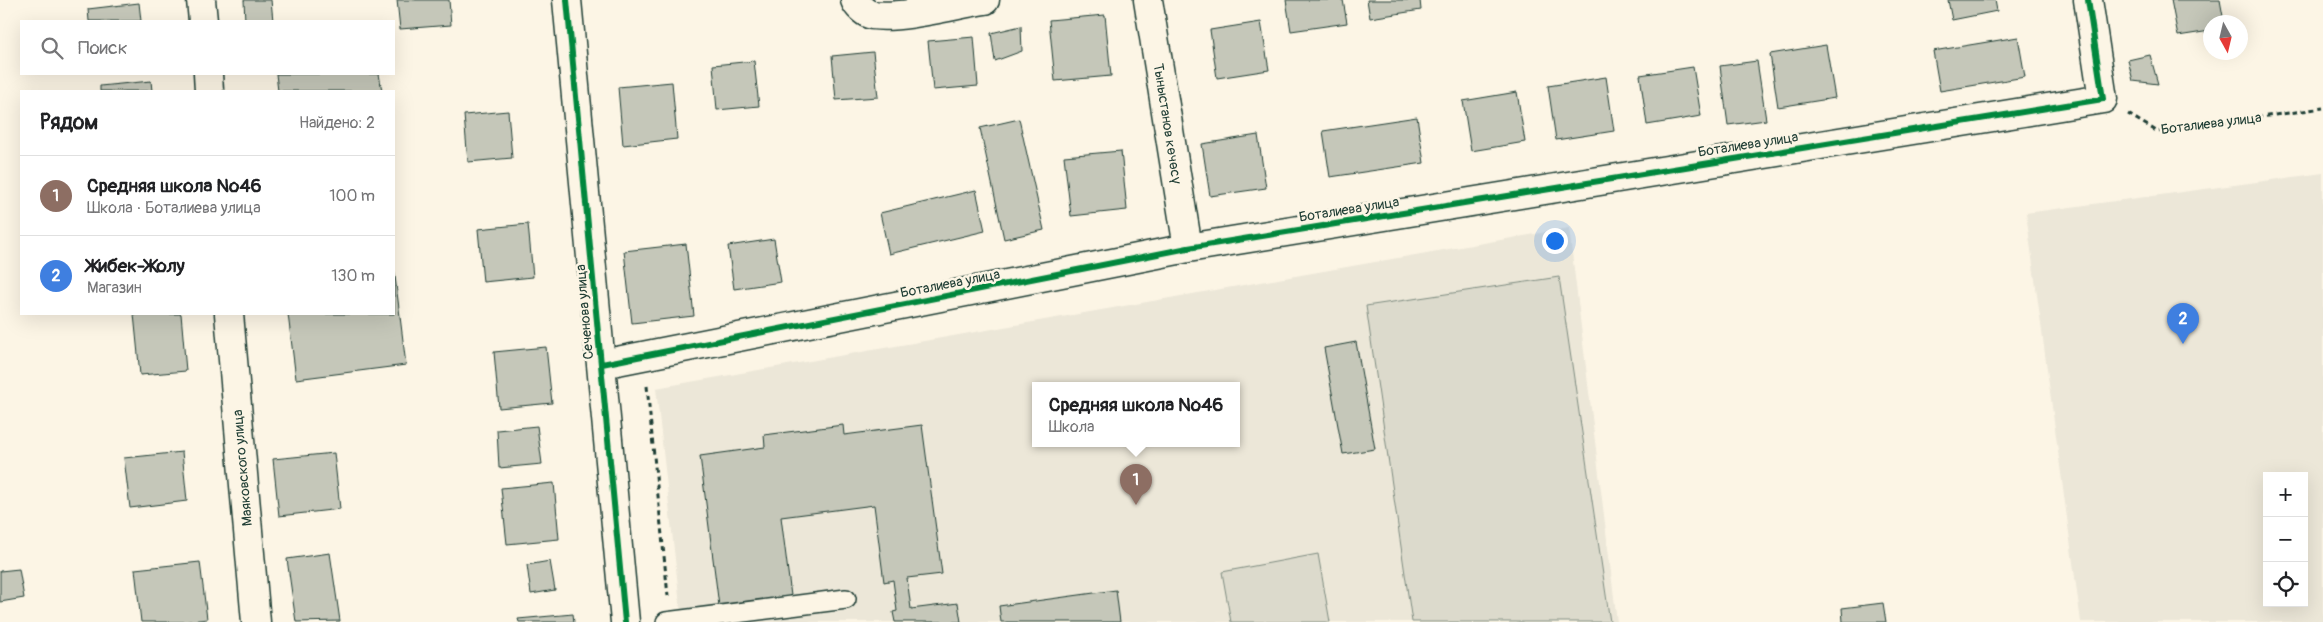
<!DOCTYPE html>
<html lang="ru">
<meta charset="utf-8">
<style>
:root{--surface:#fff;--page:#f6f6f6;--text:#202124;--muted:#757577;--line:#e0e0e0;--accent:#d1495b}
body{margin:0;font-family:Pangolin,sans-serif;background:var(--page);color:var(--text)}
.controls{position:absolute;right:15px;bottom:15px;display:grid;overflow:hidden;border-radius:0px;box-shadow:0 5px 20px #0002}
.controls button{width:45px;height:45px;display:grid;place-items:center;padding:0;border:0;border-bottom:1px solid var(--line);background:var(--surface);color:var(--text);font:25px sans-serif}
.compass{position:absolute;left:2203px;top:15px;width:45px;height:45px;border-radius:50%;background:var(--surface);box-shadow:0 5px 20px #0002;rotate:172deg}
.you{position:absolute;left:1554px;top:240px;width:18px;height:18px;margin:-12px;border:4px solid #fff;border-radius:50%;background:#1a73e8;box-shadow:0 0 0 8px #1a73e833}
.badge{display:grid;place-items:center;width:32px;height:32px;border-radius:50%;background:var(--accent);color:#fff;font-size:16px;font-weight:700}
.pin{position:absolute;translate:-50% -41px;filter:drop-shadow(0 1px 2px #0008)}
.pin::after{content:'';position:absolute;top:26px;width:18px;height:15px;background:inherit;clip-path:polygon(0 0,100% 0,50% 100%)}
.popup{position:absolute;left:1032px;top:382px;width:208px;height:65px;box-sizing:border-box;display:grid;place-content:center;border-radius:0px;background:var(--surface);filter:drop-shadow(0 1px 4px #0005);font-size:16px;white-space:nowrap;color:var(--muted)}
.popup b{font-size:19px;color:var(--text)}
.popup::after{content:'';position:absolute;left:50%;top:100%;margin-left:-10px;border:10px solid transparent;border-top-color:var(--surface)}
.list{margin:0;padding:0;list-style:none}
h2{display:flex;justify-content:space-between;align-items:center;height:65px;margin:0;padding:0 20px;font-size:21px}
h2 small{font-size:16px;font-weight:400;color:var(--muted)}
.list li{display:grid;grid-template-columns:32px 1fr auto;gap:15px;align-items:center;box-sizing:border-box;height:80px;padding:0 20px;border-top:1px solid var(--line)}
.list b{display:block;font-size:19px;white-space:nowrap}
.list p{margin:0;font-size:16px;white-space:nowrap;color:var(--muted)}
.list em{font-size:16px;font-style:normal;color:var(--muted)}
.icon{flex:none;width:28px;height:28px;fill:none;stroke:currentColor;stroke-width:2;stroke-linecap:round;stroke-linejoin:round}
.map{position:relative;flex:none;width:2323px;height:622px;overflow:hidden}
.search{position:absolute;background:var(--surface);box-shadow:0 5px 20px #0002;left:20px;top:20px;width:375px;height:55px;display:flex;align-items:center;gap:12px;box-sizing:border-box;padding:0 18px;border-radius:0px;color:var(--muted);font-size:19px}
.panel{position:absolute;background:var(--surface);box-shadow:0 5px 20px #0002;left:20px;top:90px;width:375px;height:225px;border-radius:0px}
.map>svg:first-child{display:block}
</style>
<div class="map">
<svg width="2323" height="622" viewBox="0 0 2323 622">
<rect width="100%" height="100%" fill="#fcf5e5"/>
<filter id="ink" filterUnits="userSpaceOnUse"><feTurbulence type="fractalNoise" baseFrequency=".02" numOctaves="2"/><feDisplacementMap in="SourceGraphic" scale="10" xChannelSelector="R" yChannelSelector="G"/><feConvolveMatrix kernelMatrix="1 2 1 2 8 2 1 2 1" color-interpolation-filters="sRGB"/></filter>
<g filter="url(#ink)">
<!-- built -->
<path fill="#ece7d8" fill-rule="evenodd" d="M2323 173V622H2081L2026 213ZM2267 476H2304V603H2267Z
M1569 228 1617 622H682L656 388ZM1036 386H1236V444H1036Z"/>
<!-- green -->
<path fill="#dcdacc" stroke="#7e8c80" d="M1559 277 1610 622H1412L1366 306Z
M1318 554 1330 622H1231L1222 572Z"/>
<!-- building -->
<path fill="#c5c7b9" stroke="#1f3d34" d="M244 0H271L273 21H245Z
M397 0H449L451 25 400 29Z
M1286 0H1343L1347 23 1291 31Z
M1367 0H1420L1421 10 1370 18Z
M1948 0H1995L1997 11 1952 20Z
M2171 0H2220L2224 22H2210V31L2178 36Z
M139 3 141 21H89L88 9Z
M1105 15 1111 76 1055 81 1049 20Z
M1261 22 1269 70 1217 78 1210 30Z
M1021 26 1022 51 995 61 991 33Z
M974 37 978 86 933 90 928 41Z
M2018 37 2025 77 1940 91 1933 51Z
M1826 45 1835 98 1778 107 1770 54Z
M873 52 878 97 836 100 832 56Z
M2150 55 2158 84 2133 81 2128 60Z
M754 61 759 106 717 110 713 65Z
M1757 61 1766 120 1728 125 1720 66Z
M1693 67 1701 116 1647 125 1640 75Z
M276 74H379L382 91H278Z
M1606 77 1614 131 1556 140 1548 86Z
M151 81 152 91H100V86Z
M672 82 677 139 623 145 618 87Z
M1517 92 1525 142 1471 151 1463 101Z
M508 111 512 158 468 162 464 115Z
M1417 117 1424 163 1330 177 1323 131Z
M1019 119 1044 230 1004 239 980 128Z
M1258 135 1266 188 1210 196 1202 144Z
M1121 151 1127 210 1071 216 1064 156Z
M976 190 985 231 889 254 880 213Z
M528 224 533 277 483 282 478 229Z
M774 239 781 282 734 289 728 246Z
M686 244 694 316 632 323 624 251Z
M394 268 406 365 296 379 288 314H394Z
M134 314H181L186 371 140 375Z
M1356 342 1375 449 1343 454 1324 348Z
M546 347 552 403 499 408 494 352Z
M843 425 844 435 922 425 942 574 907 578 911 609 958 603 961 622H895L893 612 897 611 893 580 884 582 874 505 781 517 791 596 719 606 700 456 765 447 764 435Z
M537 426 542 464 499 468 497 430Z
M182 452 187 501 130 508 124 458Z
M334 453 340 509 279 516 273 459Z
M554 483 559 539 507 544 501 488Z
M330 553 340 621 296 622 287 559Z
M550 561 555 590 531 594 527 565Z
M200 562 207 619 183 622H141L135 569Z
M19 569 24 598 0 602V571Z
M1116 590 1120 622H1001L999 606Z
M1883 603 1886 622H1843L1842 608Z
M573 614 574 622H519L518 619Z"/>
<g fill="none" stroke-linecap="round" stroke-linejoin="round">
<!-- service casing -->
<g stroke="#1f3d34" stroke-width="22">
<path id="service" d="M666 622 846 599"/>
</g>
<!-- minor casing -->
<g stroke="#1f3d34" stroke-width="31">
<path id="minor" d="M201 0 203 21
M567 0 625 622
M855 0C857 6 866 14 872 15 903 19 953 5 985 0
M1148 0 1188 248
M208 74 209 91
M229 314 256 622
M602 364 1188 248 2103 99 2088 0"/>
</g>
<!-- path -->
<path stroke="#1f3d34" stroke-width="3" stroke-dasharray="5 4" stroke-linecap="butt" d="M2128 114 2158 132 2323 108
M647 386 668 596"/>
<!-- service -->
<use href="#service" stroke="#fcf5e5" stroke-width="19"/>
<!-- minor -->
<use href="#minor" stroke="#fcf5e5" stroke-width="28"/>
<!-- cycleway casing -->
<g stroke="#fcf5e5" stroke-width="9">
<path id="cycleway" d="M567 0 625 622
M602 364 1188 248 2103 99 2088 0"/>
</g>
<!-- cycleway -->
<use href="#cycleway" stroke="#00873e" stroke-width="6"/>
</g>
</g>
<g text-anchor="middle" stroke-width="5" stroke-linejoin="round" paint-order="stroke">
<!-- street labels -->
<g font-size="14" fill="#1f3d34" stroke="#fcf5e5">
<text transform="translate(2211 123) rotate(-7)" y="5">Боталиева улица</text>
<text transform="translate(1168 124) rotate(81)" y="5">Тыныстанов көчөсү</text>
<text transform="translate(1748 144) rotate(-9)" y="5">Боталиева улица</text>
<text transform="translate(1349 209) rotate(-9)" y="5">Боталиева улица</text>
<text transform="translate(950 283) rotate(-11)" y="5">Боталиева улица</text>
<text transform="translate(584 312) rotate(-95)" y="5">Сеченова улица</text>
<text transform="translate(242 468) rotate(-95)" y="5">Маяковского улица</text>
</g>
</g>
</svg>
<div class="controls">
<button>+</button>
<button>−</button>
<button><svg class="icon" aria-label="locate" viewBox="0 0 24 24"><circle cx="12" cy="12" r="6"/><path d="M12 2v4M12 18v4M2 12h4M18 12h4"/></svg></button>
</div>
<svg class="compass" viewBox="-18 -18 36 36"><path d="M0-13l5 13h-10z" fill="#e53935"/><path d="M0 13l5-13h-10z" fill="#757577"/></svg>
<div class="you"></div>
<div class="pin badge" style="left:1136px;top:505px;background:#8d6e63">1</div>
<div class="popup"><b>Средняя школа №46</b>Школа</div>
<div class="pin badge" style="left:2183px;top:344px;background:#3f7fe0">2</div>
<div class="search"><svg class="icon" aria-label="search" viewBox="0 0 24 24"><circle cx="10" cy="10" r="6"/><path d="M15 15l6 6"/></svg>Поиск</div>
<section class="panel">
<h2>Рядом<small>Найдено: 2</small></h2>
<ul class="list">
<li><span class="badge" style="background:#8d6e63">1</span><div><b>Средняя школа №46</b><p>Школа · Боталиева улица</p></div><em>100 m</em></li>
<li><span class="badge" style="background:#3f7fe0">2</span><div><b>Жибек-Жолу</b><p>Магазин</p></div><em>130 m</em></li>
</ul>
</section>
</div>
